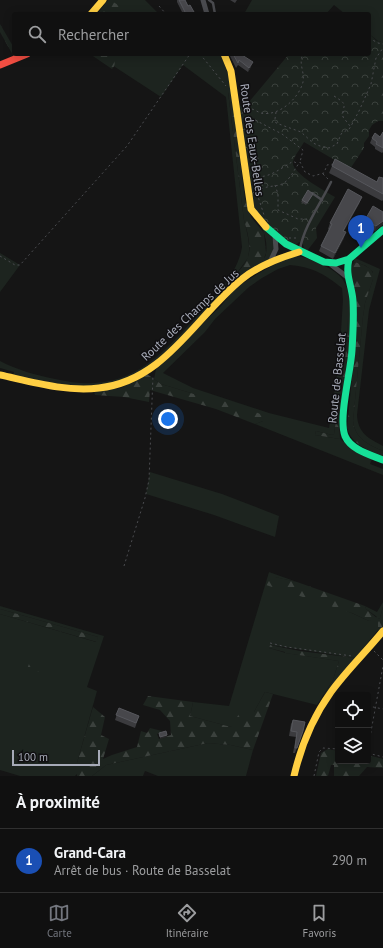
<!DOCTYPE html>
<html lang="fr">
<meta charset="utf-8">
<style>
:root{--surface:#101010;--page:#1e1e1e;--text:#f1f3f6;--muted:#9c9d9f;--line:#303030;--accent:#73767e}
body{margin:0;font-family:"PT Sans",sans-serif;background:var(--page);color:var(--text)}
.controls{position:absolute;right:12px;bottom:12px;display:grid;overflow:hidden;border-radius:4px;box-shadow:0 2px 10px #0003}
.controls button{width:36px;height:36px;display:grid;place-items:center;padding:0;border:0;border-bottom:1px solid var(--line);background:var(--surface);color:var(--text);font:20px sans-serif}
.scale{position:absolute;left:12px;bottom:10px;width:88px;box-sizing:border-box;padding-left:4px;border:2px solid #a6aab7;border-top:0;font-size:11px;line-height:14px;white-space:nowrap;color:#a6aab7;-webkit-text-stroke:3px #100f11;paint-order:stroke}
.you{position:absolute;left:168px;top:419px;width:14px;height:14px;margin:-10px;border:3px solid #fff;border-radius:50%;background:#1a73e8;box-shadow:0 0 0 6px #1a73e833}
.badge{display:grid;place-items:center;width:26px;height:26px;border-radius:50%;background:var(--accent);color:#fff;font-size:13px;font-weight:700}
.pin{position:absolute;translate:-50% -33px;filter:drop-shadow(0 1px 2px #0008)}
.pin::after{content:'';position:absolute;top:21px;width:14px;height:12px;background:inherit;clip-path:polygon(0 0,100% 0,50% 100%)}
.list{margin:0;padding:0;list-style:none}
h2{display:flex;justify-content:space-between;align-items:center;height:52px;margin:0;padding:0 16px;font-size:17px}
h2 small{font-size:13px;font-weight:400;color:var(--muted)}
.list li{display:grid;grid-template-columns:26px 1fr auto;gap:12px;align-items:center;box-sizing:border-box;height:64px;padding:0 16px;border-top:1px solid var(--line)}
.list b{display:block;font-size:15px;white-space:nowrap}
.list p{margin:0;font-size:13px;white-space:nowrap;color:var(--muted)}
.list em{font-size:13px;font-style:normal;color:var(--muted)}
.icon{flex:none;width:22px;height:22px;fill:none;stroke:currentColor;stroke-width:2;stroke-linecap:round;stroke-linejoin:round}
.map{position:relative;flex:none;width:383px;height:776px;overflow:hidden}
.search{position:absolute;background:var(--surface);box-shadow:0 2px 10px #0003;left:12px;right:12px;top:12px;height:44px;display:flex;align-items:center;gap:10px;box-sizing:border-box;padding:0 14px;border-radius:4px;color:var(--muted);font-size:15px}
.sheet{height:116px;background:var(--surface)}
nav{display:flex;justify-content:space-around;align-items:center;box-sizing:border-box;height:56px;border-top:1px solid var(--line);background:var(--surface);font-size:11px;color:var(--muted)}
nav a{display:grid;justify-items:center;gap:2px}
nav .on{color:var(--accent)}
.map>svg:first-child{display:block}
</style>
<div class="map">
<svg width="383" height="776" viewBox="0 0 383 776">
<defs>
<pattern id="forest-firs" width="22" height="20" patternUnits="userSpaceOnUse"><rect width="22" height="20" fill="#1d241f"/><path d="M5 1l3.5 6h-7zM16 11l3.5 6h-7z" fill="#3b413d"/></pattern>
<pattern id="park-crowns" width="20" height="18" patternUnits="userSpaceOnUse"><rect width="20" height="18" fill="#1d241f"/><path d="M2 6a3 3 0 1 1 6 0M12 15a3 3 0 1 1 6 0" fill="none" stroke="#3b413d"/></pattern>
</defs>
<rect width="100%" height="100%" fill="#151515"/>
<!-- grass -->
<path fill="#1d241f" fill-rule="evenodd" d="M108 0H145L159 14H97Z
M252 0H383V42L378 41 369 34V14H345L334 5 326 14H244Z
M98 54H221L228 74 232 96 228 92 244 220C247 232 251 246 248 258L228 285 265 257C268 249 266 236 262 229L272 237 274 248 268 261 247 274 176 344 144 371 118 383 77 387 13 376 14 372 0 368V361C17 370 36 375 55 379 125 395 154 363 198 315 216 296 238 273 242 247L226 97 183 65 161 97 115 67Z
M0 253 20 265 0 292Z
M294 256C303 256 309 259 318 263 349 276 349 287 351 319H348L347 344 334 434 332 435 316 431 315 435 340 439 356 451 372 459 370 464 383 469V475L255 424 263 421 194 394 161 384 154 379 156 369 159 365 221 306 235 288 259 273 281 261ZM290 265C313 267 324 274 342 288L343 300 339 362 329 428 269 413 193 388 163 373 205 332 215 319 249 287 262 278 278 269Z
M355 258 380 269 369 310 357 415C358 433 368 438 383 446V451C369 445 355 439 353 421L363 316 365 303 373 279V272L366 266 355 262 353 263Z
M150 472 222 494 279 516 275 537 214 515 146 494Z
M269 572 297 582 274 577 369 621 377 617 366 609 365 606 377 612 383 602V607L380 618 378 619V630L355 658 270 645 269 648 286 653 339 661 333 680 317 705 265 692 254 712 231 727 190 716 193 702 229 706Z
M0 606 104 636 87 687 97 691 77 763V774L75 776H20L0 770V614L96 642 98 637 0 609Z
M208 743 231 745 253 750 246 776H158L145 771 143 776H92L106 765Z"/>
<!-- forest -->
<path fill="url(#forest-firs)" d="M110 0 123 8 119 14H98Z
M0 24 14 48V54L18 55 14 57 0 32Z
M90 54H111C114 60 117 64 112 69Z
M228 91 232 96 245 199 251 217 264 233 266 253 263 261 260 264 230 286 227 285C234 276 244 267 248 257 252 246 247 231 244 220Z
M355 262C362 265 372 266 374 276L365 303 363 316 353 421C355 439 369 445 383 451V456C368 450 352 445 347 428L355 348 356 297 351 275 352 265Z
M348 318 351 319 350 343 345 380 339 424 340 439 315 435 316 431 332 435 334 434 347 344Z
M147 374 161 384 194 394 235 404 263 415V421L255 424 216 409 150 390 149 402 124 397 95 395 94 391 121 388Z
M275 577 297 582 365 606 366 609 378 619 380 618 383 607V626L380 631 378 630V619L369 621 352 613 266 585 269 579Z
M0 609 98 637 97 642 0 614Z
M270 645 300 651 355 658 324 695 333 680 339 661 285 653V652L269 648Z
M29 664 53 670 49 674 27 669Z
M265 692 273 694 253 750 231 745 208 743 106 765 92 776H77V763L93 707 105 717 101 735 109 739 103 759 112 755 137 747 141 731 147 733 150 728 162 731 157 734 159 739 171 735 170 721 160 710 143 705 148 696 193 702 190 716 231 727 242 709 254 712Z
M328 749 338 751V761H368V755L383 759V768L367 767 359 776H334V765H331L328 776H316L321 753Z"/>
<!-- park -->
<path fill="url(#park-crowns)" d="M369 34 377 41 383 42V121H378L372 125 369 130V136L364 143V148L350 169 304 142C301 148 294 156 293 162 291 173 327 192 335 197L316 228 317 238 307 251 304 249 303 244 299 242 295 246 292 244C278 233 259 222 253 204L239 105 244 108 289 54H369Z"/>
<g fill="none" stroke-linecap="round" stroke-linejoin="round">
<!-- path -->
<path stroke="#4b4c50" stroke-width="1" stroke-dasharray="2 3" stroke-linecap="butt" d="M159 6 166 14
M369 38 378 43 383 44
M200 54 226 86
M334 96C350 106 342 104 343 117L350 126
M252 109C255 110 258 112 261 113 279 117 299 98 303 82 305 72 298 63 303 54
M276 112 275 119 276 123 301 132 313 143 320 146 329 148 337 144 341 134 350 128 359 111 371 84 376 58 383 48
M249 145 248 128V123L251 121 255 120 282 134 303 150 300 162
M323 174 328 179
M253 175C266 181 281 168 292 162H295L297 165
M254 184 264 215
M275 185 278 194V210L298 219H307
M257 192C266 184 276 188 284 183 291 178 295 168 300 162L305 172 313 176 324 173 327 165 334 164
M289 238H298
M0 256 15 265H20L127 146 190 54
M124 566 145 498 149 480 153 375
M270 643 287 647 352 656
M374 651 383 660
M368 706 383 709
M368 748 383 666
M368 753 383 757
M314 776 319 752 323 748 338 749"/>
<!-- lane -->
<path stroke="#494a4e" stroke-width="2.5" d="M209 0 213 3 215 14
M312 193 322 200
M300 249C304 226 321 203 331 182"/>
<!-- street -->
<path stroke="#494a4e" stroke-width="5" d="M203 0 207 14
M270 262 276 249 275 237
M329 263 347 277"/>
<!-- fast -->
<path stroke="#16e098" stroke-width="7" d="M266 227 286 244 324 262 336 263 349 259
M383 230 349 259C345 276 352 285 353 301 354 317 353 334 352 350 351 371 338 418 345 436 351 450 371 455 383 460"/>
<!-- slow -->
<path stroke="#ffcf43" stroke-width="7" d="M91 14 103 0
M224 54 231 71 251 209 266 227
M0 375C32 382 66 392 99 388 165 381 195 317 242 279 258 266 279 258 299 252
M294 776C301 746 313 717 331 692 347 670 366 652 383 631"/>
<!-- jam -->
<path stroke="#f24e42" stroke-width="7" d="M0 65 27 54"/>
</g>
<!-- wall -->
<path fill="#3b3b3e" d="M177 0H185L188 6 194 12 193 14H183L177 2Z
M230 0H237L235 3Z
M229 54H244L243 56 251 67 248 72 238 65 236 68Z
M383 132V152L382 153 375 149V147L370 143 372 138 380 137Z
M332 166 377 182 383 178V200L382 201 329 173Z
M313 194 312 196 306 205 301 202 302 200Z
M360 202 344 231V238L333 259 319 251 321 246 329 230 328 229 330 223Z
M383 212V224L375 231 364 225 365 220Z
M119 708 139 716 135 728 115 720Z
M293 720 303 731 295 753H293L296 737 289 736 291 724Z"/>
<!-- shaded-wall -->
<path fill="#272728" d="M253 62 251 67 248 72 249 68Z
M362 197 360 202 341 236 343 231Z
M383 221V224L375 231 376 226Z
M346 232 344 238 333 259 335 253Z
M167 735V737L160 739V737Z"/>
<!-- building -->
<path fill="#47474b" stroke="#56575c" d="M179 0H185L188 6 190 5 194 12 191 14H186Z
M233 54H243L242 55 253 62 249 68 239 60 238 63Z
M383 132V148L376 144 377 142 372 138 375 133 380 137Z
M335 159 377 182 379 177 383 178V194L332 166Z
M348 189 362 197 343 231 346 232 335 253 321 246 332 224 330 223Z
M308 190 313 194 307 203 302 200Z
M373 206 383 212V221L376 226 365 220Z
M119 708 139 716 136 723 116 715Z
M293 720 305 722 303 731 297 748H295L297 732 291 731Z
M166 731 167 735 160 737 159 733Z"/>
<g text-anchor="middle" stroke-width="3" stroke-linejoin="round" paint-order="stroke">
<!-- street labels -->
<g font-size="12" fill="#a6aab7" stroke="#100f11">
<text transform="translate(252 140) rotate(82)" y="4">Route des Eaux-Belles</text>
<text transform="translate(190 315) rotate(-43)" y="4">Route des Champs de Jus</text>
<text transform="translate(337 378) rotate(-84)" y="4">Route de Basselat</text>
</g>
</g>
</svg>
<div class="controls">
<button><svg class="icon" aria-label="locate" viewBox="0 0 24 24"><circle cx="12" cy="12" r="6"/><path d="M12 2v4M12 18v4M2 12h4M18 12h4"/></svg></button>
<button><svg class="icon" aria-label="layers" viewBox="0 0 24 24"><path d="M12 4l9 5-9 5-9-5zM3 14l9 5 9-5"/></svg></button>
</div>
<div class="scale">100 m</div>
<div class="you"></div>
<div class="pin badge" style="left:361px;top:248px;background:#1a4fb4">1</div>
<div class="search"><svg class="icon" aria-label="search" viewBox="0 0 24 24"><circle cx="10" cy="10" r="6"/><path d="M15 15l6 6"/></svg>Rechercher</div>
</div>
<section class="sheet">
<h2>À proximité<small></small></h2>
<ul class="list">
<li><span class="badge" style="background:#1a4fb4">1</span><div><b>Grand-Cara</b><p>Arrêt de bus · Route de Basselat</p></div><em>290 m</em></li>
</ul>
</section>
<nav>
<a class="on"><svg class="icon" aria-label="map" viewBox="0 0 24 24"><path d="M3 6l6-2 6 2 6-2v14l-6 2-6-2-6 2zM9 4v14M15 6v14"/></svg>Carte</a>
<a><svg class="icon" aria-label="directions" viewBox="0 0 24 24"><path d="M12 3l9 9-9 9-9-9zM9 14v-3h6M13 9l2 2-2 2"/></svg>Itinéraire</a>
<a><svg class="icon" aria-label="saved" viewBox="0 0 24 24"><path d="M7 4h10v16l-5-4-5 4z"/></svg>Favoris</a>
</nav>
